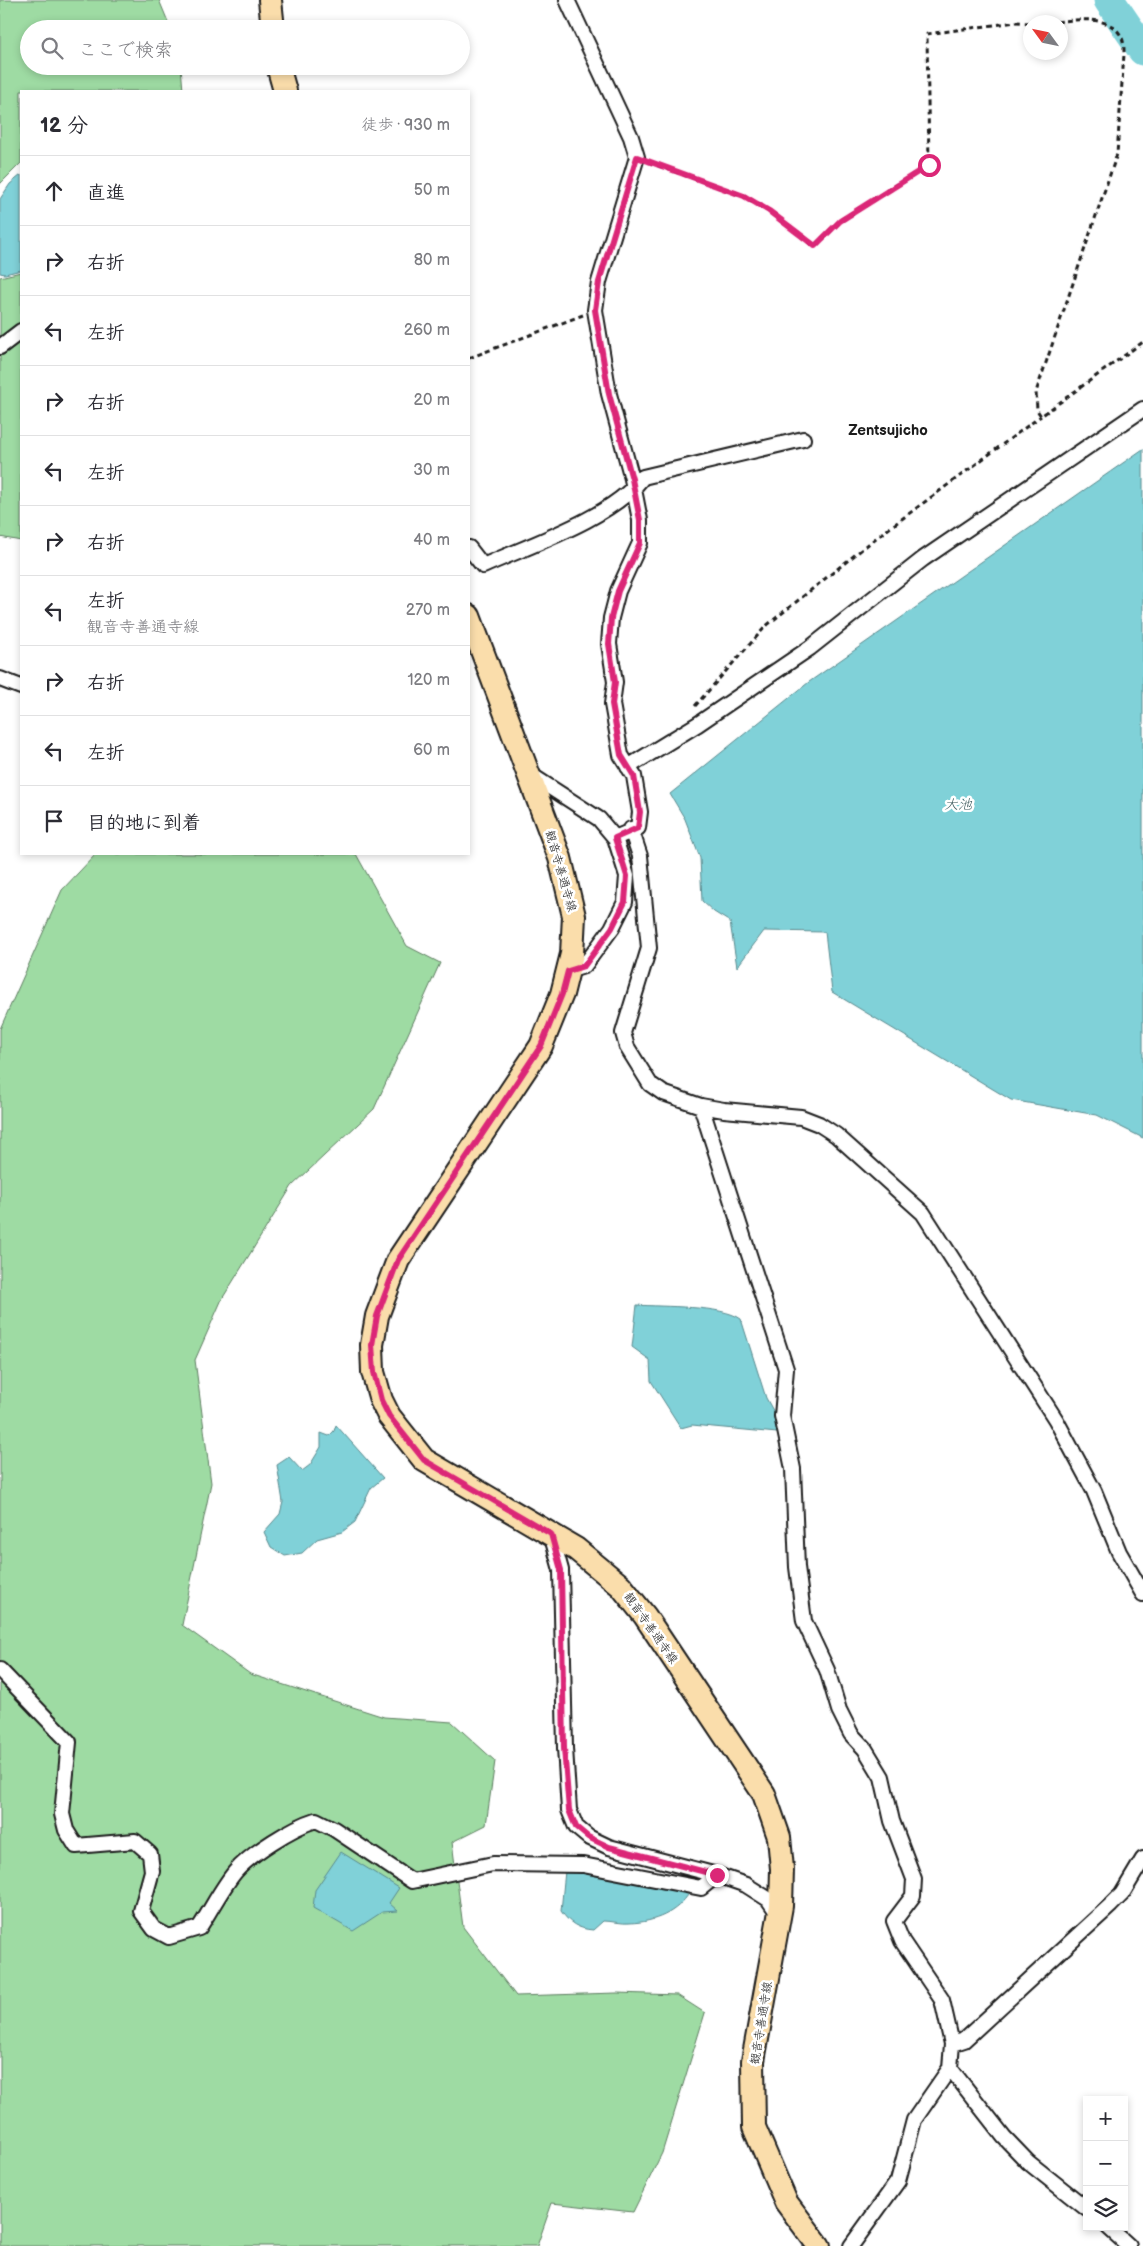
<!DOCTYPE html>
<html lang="ja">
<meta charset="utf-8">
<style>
:root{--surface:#fff;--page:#f7f7f7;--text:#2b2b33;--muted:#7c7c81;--line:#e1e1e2}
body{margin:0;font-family:"Balsamiq Sans","Klee One",sans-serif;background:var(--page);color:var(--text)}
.controls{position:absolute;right:15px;bottom:15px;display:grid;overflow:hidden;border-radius:0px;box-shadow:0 2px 8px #0003}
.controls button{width:45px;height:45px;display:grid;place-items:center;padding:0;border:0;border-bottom:1px solid var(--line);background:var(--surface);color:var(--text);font:25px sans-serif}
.compass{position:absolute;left:1023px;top:15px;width:45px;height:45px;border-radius:50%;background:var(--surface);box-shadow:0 2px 8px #0003;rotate:303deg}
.stop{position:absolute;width:15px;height:15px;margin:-11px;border:4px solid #db2777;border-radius:50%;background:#fff}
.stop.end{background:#db2777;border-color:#fff;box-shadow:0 1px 5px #0008}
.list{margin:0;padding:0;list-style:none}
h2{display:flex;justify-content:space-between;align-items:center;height:65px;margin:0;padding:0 20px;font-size:21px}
h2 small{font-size:16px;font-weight:400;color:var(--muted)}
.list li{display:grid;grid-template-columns:32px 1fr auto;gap:15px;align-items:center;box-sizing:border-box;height:70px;padding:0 20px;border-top:1px solid var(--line)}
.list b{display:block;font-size:19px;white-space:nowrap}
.list p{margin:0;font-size:16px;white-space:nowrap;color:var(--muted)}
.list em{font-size:16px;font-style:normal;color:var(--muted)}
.icon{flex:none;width:28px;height:28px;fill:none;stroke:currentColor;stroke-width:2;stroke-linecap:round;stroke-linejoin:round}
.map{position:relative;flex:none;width:1143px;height:2246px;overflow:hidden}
.search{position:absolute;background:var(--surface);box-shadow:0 2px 8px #0003;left:20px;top:20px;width:450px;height:55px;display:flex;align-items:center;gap:12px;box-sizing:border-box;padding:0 18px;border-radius:28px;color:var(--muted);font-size:19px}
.panel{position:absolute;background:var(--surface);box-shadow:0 2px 8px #0003;left:20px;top:90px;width:450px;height:765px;border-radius:0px}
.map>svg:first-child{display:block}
</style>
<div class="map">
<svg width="1143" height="2246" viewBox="0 0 1143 2246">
<rect width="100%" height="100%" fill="#fff"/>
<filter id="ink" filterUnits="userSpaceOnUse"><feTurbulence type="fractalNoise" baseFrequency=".02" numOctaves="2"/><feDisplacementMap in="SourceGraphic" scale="10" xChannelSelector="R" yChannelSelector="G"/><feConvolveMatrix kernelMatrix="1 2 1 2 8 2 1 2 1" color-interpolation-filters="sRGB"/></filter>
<g filter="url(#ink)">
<!-- green -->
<path fill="#9edba3" stroke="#5d7c60" d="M0 0H159L171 29H29V66H181L183 91H21V163L0 184Z
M21 272V541L0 537V277Z
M96 854H356L407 946 440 963 374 1109 292 1186 222 1299 195 1360 211 1483 182 1625 250 1674 384 1717 452 1722 495 1761 486 1825 452 1842 463 1927 516 1996 617 1993 677 1995 705 2013 662 2153 633 2212 552 2203 537 2246H0V1029L62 890Z"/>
<!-- water -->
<path fill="#80d1d8" stroke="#58898d" d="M21 175V270L5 274 0 273V199L10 184Z
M1143 449V1138L1097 1115 1011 1100 832 992 825 932 764 931 737 967 730 922 714 912 702 901 700 858 685 819 670 794 809 682Z
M637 1305C662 1307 722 1305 741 1319L766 1398 776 1416 777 1433 692 1425 681 1428 651 1381 650 1360 632 1347Z
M336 1425 383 1478 371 1488 355 1522 342 1532 317 1539 302 1553 285 1556 271 1547 264 1532 280 1514 283 1502 277 1465 289 1457 302 1471 310 1465 321 1447V1433L329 1436 334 1431Z
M341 1852 399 1888 389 1903 398 1911 382 1912 353 1931 313 1908 315 1890Z
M565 1871H590L690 1892C677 1913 655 1922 630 1923 622 1924 612 1921 603 1921L593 1930C578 1929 569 1923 561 1911Z"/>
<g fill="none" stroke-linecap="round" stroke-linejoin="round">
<!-- river -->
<path stroke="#80d1d8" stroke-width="31" d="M1109 0 1143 50"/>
<!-- street casing -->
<g stroke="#1c1c1c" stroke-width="18">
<path id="street" d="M567 0 631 137 637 157 599 282 595 310 609 394 632 479 640 520V543L618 591 611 618 609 644 615 682 612 704 621 755 634 776 640 812 638 828 615 838
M0 347 21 331
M469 548 483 566C530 545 612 518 643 477L803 439
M0 679 21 687
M628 767 698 724 810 648 923 559 1143 409
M528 773 599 819 615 838 627 876 625 902 612 928 584 966 568 971
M631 829 640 856 649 948 623 1033 627 1047 650 1084 663 1093 701 1106 724 1110 801 1117 819 1124 836 1135 923 1213 1056 1420 1094 1491 1119 1552 1143 1594
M701 1106 786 1369 782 1416 793 1469 797 1567 804 1621 827 1670 839 1710 851 1734 865 1749 882 1777 892 1821 914 1879 913 1896 894 1921 902 1941 942 2000 952 2044 950 2068 914 2120 898 2181 851 2246
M551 1534 561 1570 565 1748 569 1810 576 1827 588 1837 609 1847 717 1875 746 1885 768 1899 779 1915
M0 1670 69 1742 62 1814 66 1830 76 1846 135 1841 150 1854 152 1871 141 1911 154 1929 169 1937 199 1928C211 1910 221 1889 235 1872 250 1854 293 1827 316 1820L334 1829 412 1881 493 1864 583 1865 701 1888 717 1875
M952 2044 964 2040 1111 1905 1122 1894 1143 1859
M950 2068 1004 2137 1028 2162 1087 2209
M1108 2227 1129 2246"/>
</g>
<!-- primary casing -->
<g stroke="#1c1c1c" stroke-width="26">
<path id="primary" d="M270 0 273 29
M278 66 285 91
M469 616 560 858 574 916 572 954 562 994 541 1046 398 1260 377 1316 372 1345 373 1372 381 1400 389 1416 424 1460 576 1549 621 1586 645 1616 764 1794 779 1837 782 1869 781 1906 753 2061 754 2127 786 2202 819 2246"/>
</g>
<!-- path -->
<path stroke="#1c1c1c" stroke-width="3" stroke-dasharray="5 4" stroke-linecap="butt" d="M1057 22C1077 19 1112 15 1122 38 1124 42 1124 49 1124 54L1117 154 1036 392 1037 410 1041 416 1143 342
M649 162 744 196 769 211 815 246 840 221 929 165 927 34 1016 22 1030 23
M469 358 583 315
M695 706 766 626 876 538 1041 416"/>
<!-- street -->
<use href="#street" stroke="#fff" stroke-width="14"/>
<!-- primary -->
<use href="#primary" stroke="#faddab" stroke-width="22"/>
</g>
</g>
<g fill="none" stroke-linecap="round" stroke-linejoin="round" filter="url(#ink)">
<!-- route -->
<path stroke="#db2777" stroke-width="6" d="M717 1875 609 1847 588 1837 576 1827 569 1810 564 1748 561 1570 551 1534 424 1460 389 1416 381 1400 374 1372 372 1345 377 1316 398 1260 541 1046 562 994 568 971 584 966 612 928 625 902 627 876 615 838 638 828 640 812 634 776 621 755 612 704 615 682 609 644 611 618 618 591 640 543V520L632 479 609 394 595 310 599 282 637 157 744 196 769 211 815 246 840 221 929 165"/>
</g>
<g text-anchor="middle" stroke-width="5" stroke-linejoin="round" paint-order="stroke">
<!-- street labels -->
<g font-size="12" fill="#1c1c1c" stroke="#fff">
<text transform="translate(561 871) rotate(74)" y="4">観音寺善通寺線</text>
<text transform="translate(651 1628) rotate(55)" y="4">観音寺善通寺線</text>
<text transform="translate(761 2023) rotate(-81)" y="4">観音寺善通寺線</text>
</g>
<!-- water labels -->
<g font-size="14" font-style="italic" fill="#3f5b5e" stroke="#fff">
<text x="958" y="809">大池</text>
</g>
<!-- quarter labels -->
<g font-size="15" font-weight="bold" fill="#1c1c1c" stroke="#fff">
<text x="888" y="435">Zentsujicho</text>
</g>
</g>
</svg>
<div class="controls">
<button>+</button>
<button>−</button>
<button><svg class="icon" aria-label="layers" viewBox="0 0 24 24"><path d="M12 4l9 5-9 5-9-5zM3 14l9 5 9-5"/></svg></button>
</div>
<svg class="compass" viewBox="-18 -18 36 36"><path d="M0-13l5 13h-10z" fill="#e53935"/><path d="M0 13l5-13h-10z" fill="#7c7c81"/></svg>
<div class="stop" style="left:929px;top:165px"></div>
<div class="stop end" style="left:717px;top:1875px"></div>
<div class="search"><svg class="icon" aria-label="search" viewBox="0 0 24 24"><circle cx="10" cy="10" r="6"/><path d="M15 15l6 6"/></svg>ここで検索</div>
<section class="panel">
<h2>12 分<small>徒歩 · 930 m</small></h2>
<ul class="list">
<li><svg class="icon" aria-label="ahead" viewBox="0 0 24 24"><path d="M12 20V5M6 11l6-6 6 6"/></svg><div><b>直進</b></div><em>50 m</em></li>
<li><svg class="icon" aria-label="right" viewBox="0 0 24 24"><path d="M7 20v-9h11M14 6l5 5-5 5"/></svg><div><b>右折</b></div><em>80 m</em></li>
<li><svg class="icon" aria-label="left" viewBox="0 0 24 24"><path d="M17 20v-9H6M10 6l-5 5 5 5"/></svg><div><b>左折</b></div><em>260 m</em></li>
<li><svg class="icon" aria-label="right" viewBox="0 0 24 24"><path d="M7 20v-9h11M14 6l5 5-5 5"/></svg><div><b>右折</b></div><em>20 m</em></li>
<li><svg class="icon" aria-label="left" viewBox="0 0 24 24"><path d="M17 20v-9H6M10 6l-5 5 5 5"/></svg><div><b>左折</b></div><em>30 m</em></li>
<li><svg class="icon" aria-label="right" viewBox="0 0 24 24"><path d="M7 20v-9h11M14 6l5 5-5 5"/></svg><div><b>右折</b></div><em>40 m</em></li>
<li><svg class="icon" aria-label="left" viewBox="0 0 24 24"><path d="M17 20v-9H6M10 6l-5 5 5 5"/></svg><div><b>左折</b><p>観音寺善通寺線</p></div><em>270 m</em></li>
<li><svg class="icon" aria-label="right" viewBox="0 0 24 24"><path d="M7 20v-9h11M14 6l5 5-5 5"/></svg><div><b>右折</b></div><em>120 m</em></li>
<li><svg class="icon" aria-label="left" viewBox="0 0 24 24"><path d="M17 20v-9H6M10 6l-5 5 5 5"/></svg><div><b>左折</b></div><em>60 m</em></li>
<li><svg class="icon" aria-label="arrive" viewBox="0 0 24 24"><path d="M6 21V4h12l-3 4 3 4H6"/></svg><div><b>目的地に到着</b></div></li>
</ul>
</section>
</div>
